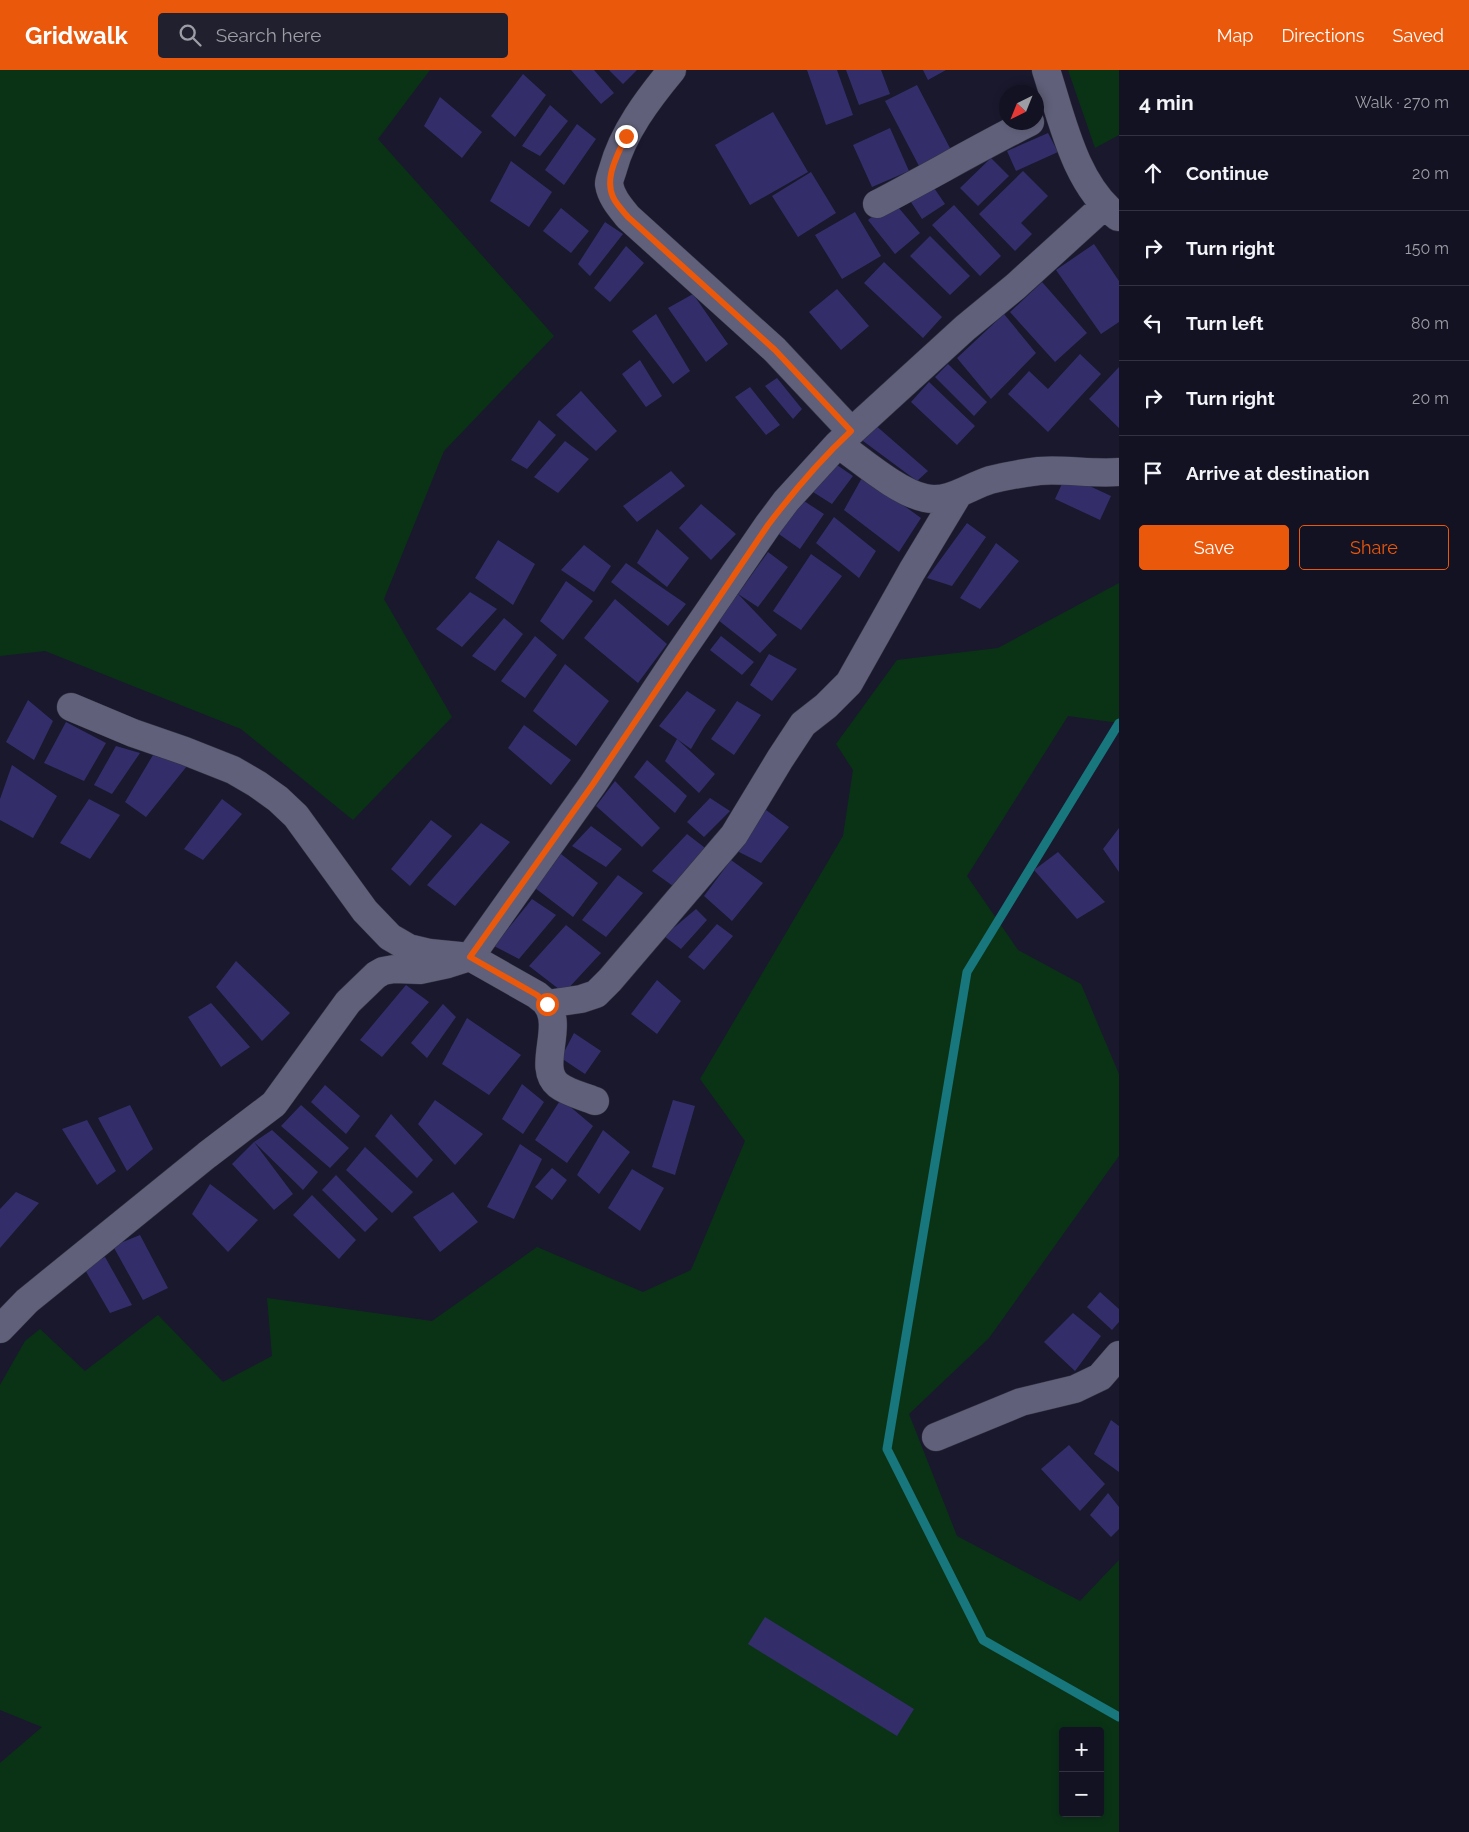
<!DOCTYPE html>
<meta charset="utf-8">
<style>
:root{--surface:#131222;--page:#20202f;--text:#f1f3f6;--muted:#9d9ea5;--line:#323240;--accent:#ea580c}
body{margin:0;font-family:Raleway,sans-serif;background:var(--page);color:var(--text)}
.controls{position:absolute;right:15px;bottom:15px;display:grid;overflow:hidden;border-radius:5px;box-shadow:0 2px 8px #0003}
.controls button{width:45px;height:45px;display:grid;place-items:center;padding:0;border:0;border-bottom:1px solid var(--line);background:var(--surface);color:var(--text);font:25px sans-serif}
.compass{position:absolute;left:999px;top:15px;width:45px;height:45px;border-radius:50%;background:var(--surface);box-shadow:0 2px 8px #0003;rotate:223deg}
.stop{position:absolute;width:15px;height:15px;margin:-11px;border:4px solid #ea580c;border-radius:50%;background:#fff}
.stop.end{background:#ea580c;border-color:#fff;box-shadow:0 1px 5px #0008}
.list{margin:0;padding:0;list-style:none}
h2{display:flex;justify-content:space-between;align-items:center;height:65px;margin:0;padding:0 20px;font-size:21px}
h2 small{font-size:16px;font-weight:400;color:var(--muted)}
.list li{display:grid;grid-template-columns:32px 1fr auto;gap:15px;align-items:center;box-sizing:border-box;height:75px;padding:0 20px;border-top:1px solid var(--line)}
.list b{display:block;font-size:19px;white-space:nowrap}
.list em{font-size:16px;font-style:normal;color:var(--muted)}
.actions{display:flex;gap:10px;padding:15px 20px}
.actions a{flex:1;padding:11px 0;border:1px solid var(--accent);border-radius:5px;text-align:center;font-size:18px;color:var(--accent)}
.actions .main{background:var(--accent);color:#fff}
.icon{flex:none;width:28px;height:28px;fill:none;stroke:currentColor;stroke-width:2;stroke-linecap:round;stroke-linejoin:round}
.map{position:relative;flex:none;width:1119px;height:1762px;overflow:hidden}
header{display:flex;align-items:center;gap:30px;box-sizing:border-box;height:70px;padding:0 25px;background:var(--accent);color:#fff}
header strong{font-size:24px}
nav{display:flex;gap:28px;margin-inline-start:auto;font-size:18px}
.search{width:350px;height:45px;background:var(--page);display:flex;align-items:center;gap:12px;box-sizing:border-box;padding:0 18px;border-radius:5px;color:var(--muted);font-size:19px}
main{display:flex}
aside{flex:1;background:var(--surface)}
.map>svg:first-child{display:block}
</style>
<header>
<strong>Gridwalk</strong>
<div class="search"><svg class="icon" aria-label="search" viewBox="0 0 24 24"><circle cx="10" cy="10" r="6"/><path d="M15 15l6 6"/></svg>Search here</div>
<nav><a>Map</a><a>Directions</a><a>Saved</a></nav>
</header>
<main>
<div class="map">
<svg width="1119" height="1762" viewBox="0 0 1119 1762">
<rect width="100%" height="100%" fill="#19182d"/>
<!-- green -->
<path fill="#0a3316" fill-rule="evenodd" d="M0 0H430L378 69 554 266 444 381 384 529 452 647 353 750 241 659 45 581 0 586Z
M1068 0H1119V65L1095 78Z
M1119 513V653L1068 646 967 806 1018 880 1081 914 1119 1004V1086L989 1268 909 1344 957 1466 1080 1531 1119 1490V1762H0V1693L42 1657 0 1640V1315L25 1271 40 1259 85 1301 158 1245 223 1312 272 1286 267 1228 432 1251 537 1177 643 1222 691 1200 745 1071 700 1009 843 766 853 700 836 674 897 590 998 578ZM1063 1661H1100V1743H1063Z"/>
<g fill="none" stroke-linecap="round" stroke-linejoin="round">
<!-- stream -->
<path stroke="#18767d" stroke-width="9" d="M1119 653 967 902 887 1379 983 1570 1119 1647"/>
</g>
<!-- building -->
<path fill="#332e6a" d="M571 0H594L614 23 601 34Z
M609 0H637L623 14Z
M807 0H837L853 45 826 55Z
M846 0H881L890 24 859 35Z
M923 0H946L928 10Z
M523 4 546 25 515 67 491 46Z
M917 15 951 80 919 96 885 31Z
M440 27 482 62 462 88 424 56Z
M550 35 568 51 540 86 522 76Z
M773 42 808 102 750 135 715 75Z
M577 54 596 69 564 115 545 100Z
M890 58 909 101 872 117 853 75Z
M1048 63 1058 82 1016 101 1007 81Z
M991 88 1009 106 978 136 960 118Z
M511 91 552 122 529 157 490 131Z
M1023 101 1048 126 1021 153 1032 164 1015 181 979 144Z
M811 102 836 143 798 167 772 126Z
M930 112 945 134 922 149 907 126Z
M892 130 920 163 895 184 868 150Z
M954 135 1001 186 980 206 932 155Z
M561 138 589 161 571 183 543 161Z
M855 142 881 186 842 209 815 165Z
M605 152 623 164 590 206 578 194Z
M930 166 970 206 950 225 910 186Z
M1094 174 1119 211V252L1101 264 1056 200Z
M626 176 644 193 610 232 594 218Z
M884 192 942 247 923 268 864 213Z
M1042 212 1087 263 1055 292 1010 242Z
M837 219 869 256 841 280 809 242Z
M693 224 728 274 706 292 668 238Z
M656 244 690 301 673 314 632 261Z
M1004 244 1036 283 991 329 957 288Z
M1080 284 1101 304 1048 362 1008 324 1029 301 1048 319Z
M640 290 662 326 646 337 622 304Z
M948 294 987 332 974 346 935 307Z
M1119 297V358L1089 329Z
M777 308 802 339 793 349 765 316Z
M929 312 975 356 957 375 911 332Z
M750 317 780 355 766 365 735 327Z
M581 321 617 361 596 381 556 345Z
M539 350 556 365 527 399 511 390Z
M874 354 928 401 917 411 859 368Z
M565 371 589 389 558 423 534 407Z
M837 395 853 406 832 434 813 422Z
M671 401 685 416 637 452 623 436Z
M1066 405 1111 426 1100 450 1055 429Z
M863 406 921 448 899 482 844 440Z
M804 431 824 444 800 479 776 462Z
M701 434 736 464 711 490 679 458Z
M834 447 876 481 859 508 816 473Z
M967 453 986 467 952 516 927 508Z
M657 459 689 488 667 517 637 493Z
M498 470 535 494 513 535 475 508Z
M996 473 1019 491 980 539 960 528Z
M584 475 611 496 594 522 561 500Z
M768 482 788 497 758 537 738 524Z
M811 484 842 506 801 560 773 541Z
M626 493 686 534 668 556 611 512Z
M566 511 593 531 563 570 540 551Z
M470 522 497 539 462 577 436 559Z
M738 524 777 565 760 583 718 550Z
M615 529 667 574 638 613 584 568Z
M504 548 523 564 495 601 472 586Z
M535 566 557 585 525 628 501 611Z
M721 566 754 592 742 605 710 580Z
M769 584 797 599 772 631 750 615Z
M565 594 609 631 576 676 533 641Z
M687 621 716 640 704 657 691 679 659 656Z
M28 630 53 651 34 690 6 672Z
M737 631 761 645 734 685 711 669Z
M66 652 106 673 84 711 44 693Z
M524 655 571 690 551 715 508 678Z
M677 669 715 704 699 723 665 691Z
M116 676 140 683 112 724 94 715Z
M153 685 187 696 146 747 125 732Z
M647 690 687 726 675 743 634 707Z
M12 695 57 726 33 768 0 750V729Z
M615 711 660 758 642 777 596 736Z
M710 728 730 741 704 767 687 752Z
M89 729 120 745 90 789 60 773Z
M222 729 242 744 203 790 184 779Z
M766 740 789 757 761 793 735 780Z
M431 750 452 766 410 816 391 799Z
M481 753 510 772 455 836 427 815Z
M591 756 622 779 606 797 572 776Z
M1119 758V802L1103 779Z
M687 764 709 781 673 816 652 801Z
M1058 782 1105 832 1077 849 1034 800Z
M561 784 598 813 573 847 535 818Z
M731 790 763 813 732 851 704 826Z
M618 805 643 823 606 867 582 850Z
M532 829 556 845 519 889 494 876Z
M696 839 707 850 681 879 664 866Z
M717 854 733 866 704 900 688 887Z
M566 855 601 883 564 923 529 896Z
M236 891 290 943 262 971 216 917Z
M657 910 681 931 657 964 631 944Z
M406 915 429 932 382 987 360 970Z
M211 933 250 977 221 997 188 947Z
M443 934 456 947 427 988 411 973Z
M467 948 521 985 489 1025 442 994Z
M574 963 601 981 585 1004 561 988Z
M522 1014 544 1032 523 1064 502 1049Z
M325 1015 360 1046 346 1064 311 1032Z
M561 1029 593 1056 567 1093 535 1070Z
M435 1030 483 1064 455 1095 418 1054Z
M673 1030 695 1036 675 1105 652 1097Z
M130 1035 153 1079 127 1101 98 1048Z
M301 1035 349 1078 330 1098 281 1056Z
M391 1044 433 1090 417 1108 375 1066Z
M87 1050 116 1101 97 1115 62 1059Z
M272 1060 318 1102 303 1120 254 1072 293 1124 274 1140 232 1094 254 1072Z
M603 1060 630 1082 599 1124 577 1105Z
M520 1074 542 1089 514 1149 487 1137Z
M365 1077 413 1122 392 1143 346 1100Z
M552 1098 567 1110 552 1130 535 1117Z
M632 1099 664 1118 640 1161 608 1138Z
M336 1105 378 1149 365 1162 322 1120Z
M210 1114 258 1150 228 1182 192 1144Z
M16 1122 39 1133 0 1178V1139Z
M453 1122 478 1152 440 1182 413 1147Z
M312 1125 356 1170 339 1189 293 1145Z
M140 1165 168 1218 143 1230 113 1176Z
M105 1187 132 1235 110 1243 84 1198Z
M1100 1222 1119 1239V1252L1112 1260 1087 1237Z
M1073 1243 1101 1266 1075 1301 1044 1272Z
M1111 1350 1119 1356V1402L1094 1384Z
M1069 1375 1105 1414 1080 1441 1041 1399Z
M1108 1423 1119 1437V1459L1111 1467 1090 1445Z
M765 1547 914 1639 897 1666 748 1574Z"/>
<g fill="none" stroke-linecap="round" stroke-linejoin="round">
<!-- minor casing -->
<g stroke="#333243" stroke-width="29">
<path id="minor" d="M672 0C648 29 623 62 613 99 612 103 609 109 609 114 611 127 620 137 628 147L775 280 851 361
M1046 0C1062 49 1075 115 1118 147
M877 134C929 107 978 78 1030 52
M838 374C861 390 897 422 925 428 949 433 968 417 990 410 1006 406 1023 403 1039 401 1065 399 1092 404 1119 402
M71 637 133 663 185 681 233 700 257 714 278 729 296 746 365 841 390 867 409 878 430 883 470 887 537 925C540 928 544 930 546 933 565 957 536 997 558 1015 568 1023 583 1026 595 1031
M547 934 581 929 596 924 610 910 734 765 780 689 803 654 826 636 849 613 912 501 959 423
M0 1259 27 1231 207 1085 274 1034 348 932 376 905 383 901 394 899 420 900 448 894 470 887 593 714 678 586 768 455 786 431 838 374 965 258 1016 216 1104 136
M936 1367 1021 1332 1075 1319 1100 1307 1119 1285"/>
</g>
<!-- minor -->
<use href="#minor" stroke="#60607a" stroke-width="28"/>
</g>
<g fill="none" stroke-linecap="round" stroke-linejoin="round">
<!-- route -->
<path stroke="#ea580c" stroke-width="6" d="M547 934 537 925 470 887 593 714 768 455C793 422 821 389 851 361L775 280 628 147C623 141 616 134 613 127 604 107 618 85 626 66"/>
</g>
</svg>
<div class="controls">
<button>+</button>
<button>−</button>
</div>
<svg class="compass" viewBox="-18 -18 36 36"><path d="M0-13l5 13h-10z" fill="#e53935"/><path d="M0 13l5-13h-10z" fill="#9d9ea5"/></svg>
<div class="stop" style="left:547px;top:934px"></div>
<div class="stop end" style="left:626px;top:66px"></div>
</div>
<aside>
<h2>4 min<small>Walk · 270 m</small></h2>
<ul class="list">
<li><svg class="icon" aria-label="ahead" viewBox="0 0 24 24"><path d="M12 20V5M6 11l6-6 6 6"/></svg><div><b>Continue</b></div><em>20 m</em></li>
<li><svg class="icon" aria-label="right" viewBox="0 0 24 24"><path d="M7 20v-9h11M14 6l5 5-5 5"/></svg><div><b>Turn right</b></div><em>150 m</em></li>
<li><svg class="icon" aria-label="left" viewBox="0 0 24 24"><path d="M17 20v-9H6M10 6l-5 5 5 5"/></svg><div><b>Turn left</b></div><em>80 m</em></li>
<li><svg class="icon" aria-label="right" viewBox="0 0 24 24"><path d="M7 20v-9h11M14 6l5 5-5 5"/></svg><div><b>Turn right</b></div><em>20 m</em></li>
<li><svg class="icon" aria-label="arrive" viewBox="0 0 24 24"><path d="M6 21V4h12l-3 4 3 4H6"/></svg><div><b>Arrive at destination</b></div></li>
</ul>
<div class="actions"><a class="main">Save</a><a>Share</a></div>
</aside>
</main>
